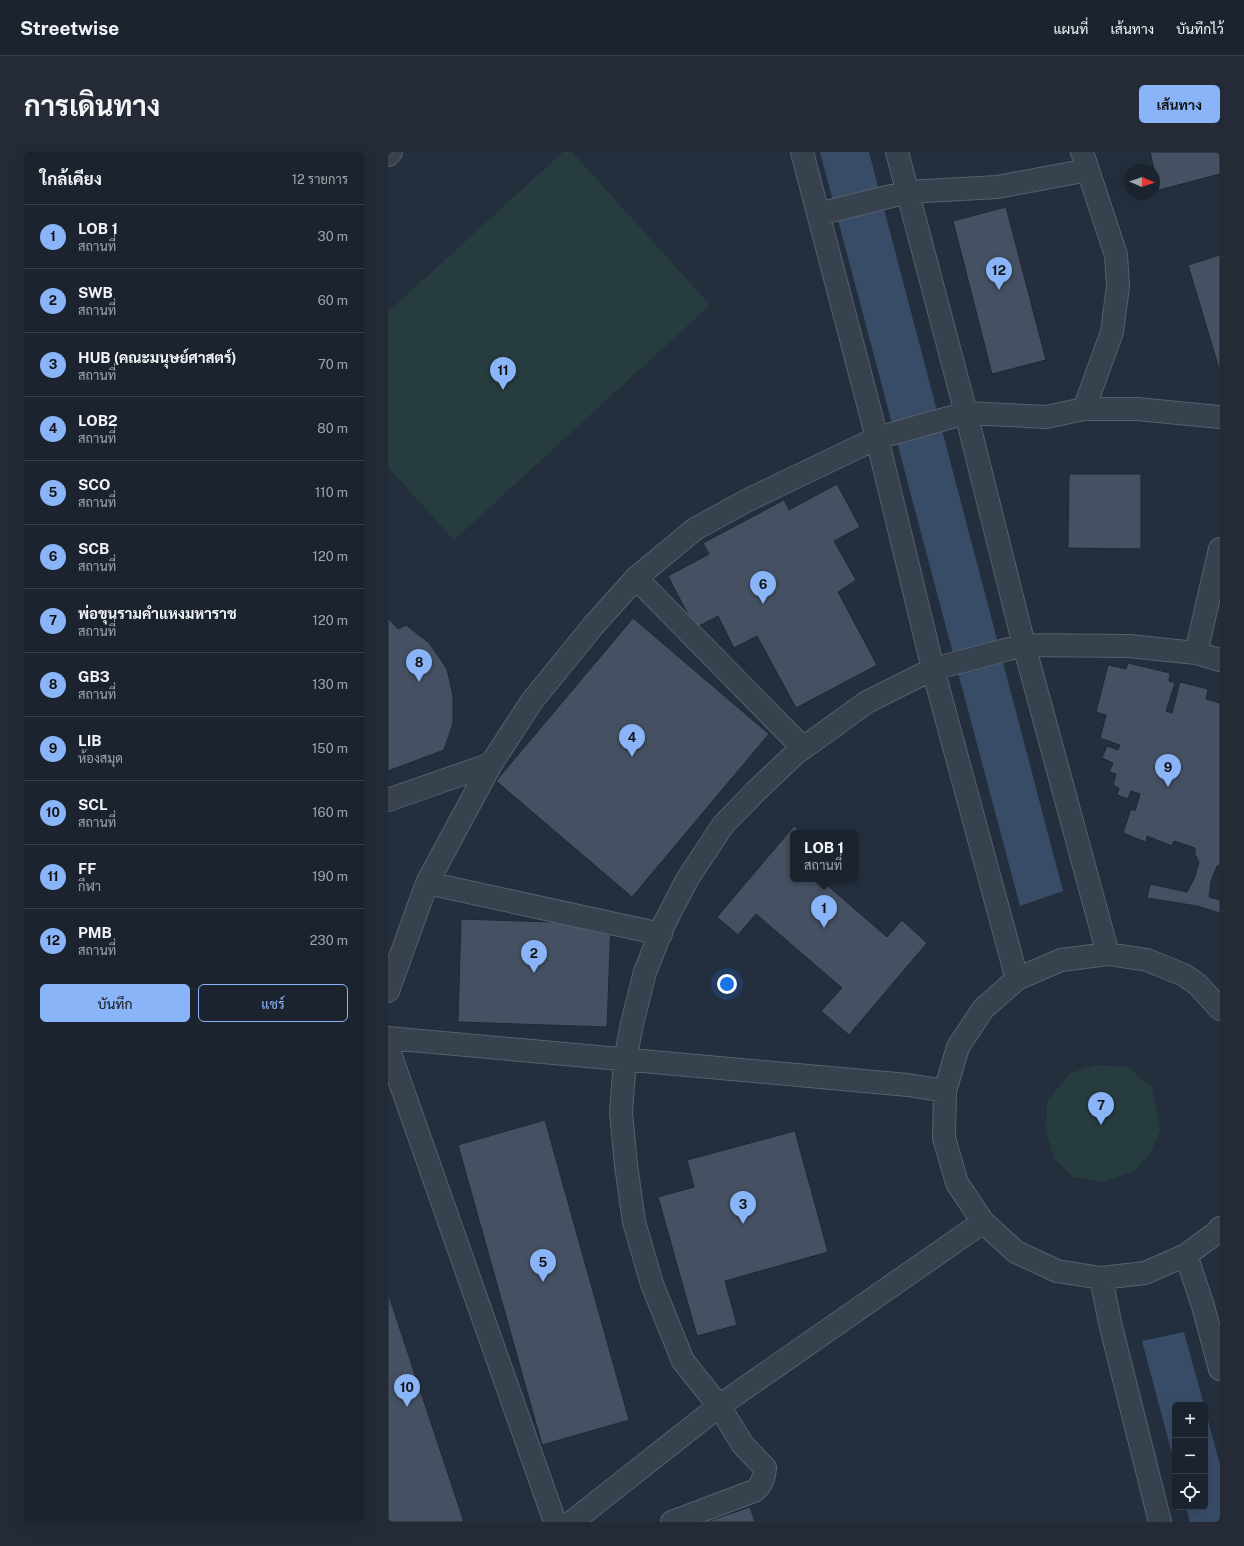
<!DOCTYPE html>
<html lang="th">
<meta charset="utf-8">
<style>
:root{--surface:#1b232e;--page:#242b36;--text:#f1f3f6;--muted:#a0a4aa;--line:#39404a;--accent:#8ab4f8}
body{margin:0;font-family:"Public Sans",Sarabun,sans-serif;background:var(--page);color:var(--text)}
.controls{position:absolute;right:12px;bottom:12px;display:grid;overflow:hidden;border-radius:6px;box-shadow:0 4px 16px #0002}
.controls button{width:36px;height:36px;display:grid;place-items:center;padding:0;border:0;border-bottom:1px solid var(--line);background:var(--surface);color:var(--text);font:20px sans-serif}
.compass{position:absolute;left:736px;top:12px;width:36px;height:36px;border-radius:50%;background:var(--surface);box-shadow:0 4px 16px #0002;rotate:92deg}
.you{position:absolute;left:339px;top:832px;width:14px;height:14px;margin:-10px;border:3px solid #fff;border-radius:50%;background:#1a73e8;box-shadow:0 0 0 6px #1a73e833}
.badge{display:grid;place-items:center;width:26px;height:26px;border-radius:50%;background:var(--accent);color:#111;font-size:13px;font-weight:700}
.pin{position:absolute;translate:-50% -33px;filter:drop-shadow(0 1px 2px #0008)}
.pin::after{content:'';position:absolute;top:21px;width:14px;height:12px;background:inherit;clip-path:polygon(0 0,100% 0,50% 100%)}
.popup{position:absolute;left:402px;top:678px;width:68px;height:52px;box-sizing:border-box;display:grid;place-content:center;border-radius:6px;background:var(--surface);filter:drop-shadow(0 1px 3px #0005);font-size:13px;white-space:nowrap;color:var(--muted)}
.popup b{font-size:15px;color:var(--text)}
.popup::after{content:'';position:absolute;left:50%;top:100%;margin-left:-8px;border:8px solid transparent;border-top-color:var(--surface)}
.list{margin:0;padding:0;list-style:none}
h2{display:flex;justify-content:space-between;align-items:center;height:52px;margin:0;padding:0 16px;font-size:17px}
h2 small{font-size:13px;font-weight:400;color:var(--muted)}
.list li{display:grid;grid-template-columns:26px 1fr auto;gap:12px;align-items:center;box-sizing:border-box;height:64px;padding:0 16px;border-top:1px solid var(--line)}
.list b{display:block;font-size:15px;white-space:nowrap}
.list p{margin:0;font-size:13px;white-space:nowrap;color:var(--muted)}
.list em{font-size:13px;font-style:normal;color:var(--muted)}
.actions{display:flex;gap:8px;padding:12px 16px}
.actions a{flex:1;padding:9px 0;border:1px solid var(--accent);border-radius:6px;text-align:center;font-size:14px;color:var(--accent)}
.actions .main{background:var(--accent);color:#111}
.icon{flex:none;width:22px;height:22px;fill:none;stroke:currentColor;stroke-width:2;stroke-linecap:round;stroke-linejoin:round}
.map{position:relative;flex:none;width:832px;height:1370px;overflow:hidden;border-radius:6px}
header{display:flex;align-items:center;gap:24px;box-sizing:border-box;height:56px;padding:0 20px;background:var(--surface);border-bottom:1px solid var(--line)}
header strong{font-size:19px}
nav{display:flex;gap:22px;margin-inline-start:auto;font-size:14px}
.intro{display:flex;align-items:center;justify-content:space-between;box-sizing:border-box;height:96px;padding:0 24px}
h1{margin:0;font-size:28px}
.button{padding:10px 18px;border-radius:6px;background:var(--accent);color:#111;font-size:14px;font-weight:700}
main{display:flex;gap:24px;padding:0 24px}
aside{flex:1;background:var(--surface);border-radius:6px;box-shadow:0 4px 16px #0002}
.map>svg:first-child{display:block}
</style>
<header>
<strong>Streetwise</strong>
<nav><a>แผนที่</a><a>เส้นทาง</a><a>บันทึกไว้</a></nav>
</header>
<div class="intro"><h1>การเดินทาง</h1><a class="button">เส้นทาง</a></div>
<main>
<aside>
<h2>ใกล้เคียง<small>12 รายการ</small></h2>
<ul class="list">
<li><span class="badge">1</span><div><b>LOB 1</b><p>สถานที่</p></div><em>30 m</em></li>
<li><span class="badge">2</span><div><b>SWB</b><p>สถานที่</p></div><em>60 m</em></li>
<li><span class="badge">3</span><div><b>HUB (คณะมนุษย์ศาสตร์)</b><p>สถานที่</p></div><em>70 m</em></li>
<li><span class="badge">4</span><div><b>LOB2</b><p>สถานที่</p></div><em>80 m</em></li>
<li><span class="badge">5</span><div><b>SCO</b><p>สถานที่</p></div><em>110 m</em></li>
<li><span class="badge">6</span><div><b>SCB</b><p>สถานที่</p></div><em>120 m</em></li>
<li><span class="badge">7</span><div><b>พ่อขุนรามคำแหงมหาราช</b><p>สถานที่</p></div><em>120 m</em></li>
<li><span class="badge">8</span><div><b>GB3</b><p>สถานที่</p></div><em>130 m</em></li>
<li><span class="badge">9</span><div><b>LIB</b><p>ห้องสมุด</p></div><em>150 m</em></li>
<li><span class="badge">10</span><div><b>SCL</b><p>สถานที่</p></div><em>160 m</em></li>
<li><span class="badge">11</span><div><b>FF</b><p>กีฬา</p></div><em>190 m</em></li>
<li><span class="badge">12</span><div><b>PMB</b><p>สถานที่</p></div><em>230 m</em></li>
</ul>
<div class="actions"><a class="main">บันทึก</a><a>แชร์</a></div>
</aside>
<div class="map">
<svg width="832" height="1370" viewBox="0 0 832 1370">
<rect width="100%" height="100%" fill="#242f3e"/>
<!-- green -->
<path fill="#263c3f" d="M175 0H184L322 153 66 388 0 315V160Z
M708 913 739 915 764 935 772 978 763 1000 748 1018 715 1030 685 1025 667 1008 658 979 659 949 682 921Z"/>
<!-- water -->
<path fill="#394c67" d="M432 0H481L675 739 632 754Z
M796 1180 816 1253H787V1313L754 1189Z
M817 1257 832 1313V1370H802L798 1355H817Z"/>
<!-- building -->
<path fill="#455162" stroke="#1f2835" d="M762 0H832V22L771 38Z
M618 55 658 208 604 222 565 69Z
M832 103V220L800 113Z
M681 322H753V397L680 396Z
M449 332 472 375 446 389 468 428 450 440 489 513 408 556 369 484 346 496 330 464 307 476 280 424 321 402 315 391 396 348 401 358Z
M0 466 10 477 18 473 41 491 59 517 65 544V571L56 598 0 619Z
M245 466 381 582 244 745 108 629Z
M740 511 782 521 781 529 787 531 778 559 784 561 792 530 820 537 818 547 832 551V713L829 714 823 729 821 745 832 748V761L809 754 759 746 762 732 799 740 807 725 811 710 807 702V696L786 689 784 694 759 684 758 690 735 681 743 657 747 659 752 642 743 639 740 647 729 643 731 636 725 633 728 622 721 620 725 611 714 606 719 594 730 598 732 593 712 586 718 563 708 560 720 513 738 517Z
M406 674 414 681H405V727H432L499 785 514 768 539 791 461 883 433 859 454 836 368 762 350 783 329 765Z
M73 767 223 772 219 875 70 870Z
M157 968 241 1268 154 1293 70 993Z
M407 979 440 1100 337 1129 349 1173 309 1184 270 1045 306 1035 299 1008Z
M0 1141 76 1370H0Z
M362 1355 367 1370H318Z"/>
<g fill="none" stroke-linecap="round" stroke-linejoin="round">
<!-- minor casing -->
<g stroke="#565f6c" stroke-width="24">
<path id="minor" d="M414 0 489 286 545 517 629 827
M509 0 578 261 636 493 720 802
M694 0 728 103 730 134 724 180 696 257
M0 3 3 0
M430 62 520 40 609 35 700 18
M248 426 415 596
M808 501 832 397
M0 648 103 612
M39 731 273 782
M0 839 39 731 103 612 144 549 205 474 248 426 307 377 360 348 489 286 578 261 658 265 696 257H749L832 265
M832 857 809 832 796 823 759 808 720 802 673 808 629 827 595 857 570 895 557 939 556 986 569 1031 595 1070 628 1100 669 1119 713 1126 757 1121 798 1103 828 1081 832 1076
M0 886 520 933 557 939
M0 896 167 1370
M798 1103 815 1154 832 1217
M713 1126 723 1175 772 1370
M184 1370 331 1254 595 1070
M284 1370 366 1339C374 1333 376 1326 377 1316L355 1293 331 1254 295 1209 264 1132 246 1070 238 1013 233 960 237 908 244 872 257 820 276 772 300 726 335 673 368 639 407 602 479 550 545 517 636 493 741 494 808 501 832 508"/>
</g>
<!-- minor -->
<use href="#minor" stroke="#38414e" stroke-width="22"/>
</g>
</svg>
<div class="controls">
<button>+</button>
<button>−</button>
<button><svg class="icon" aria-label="locate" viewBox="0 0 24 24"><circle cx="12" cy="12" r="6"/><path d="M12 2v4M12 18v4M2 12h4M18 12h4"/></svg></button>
</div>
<svg class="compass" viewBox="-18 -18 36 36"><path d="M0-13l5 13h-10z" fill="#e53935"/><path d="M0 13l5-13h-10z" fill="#a0a4aa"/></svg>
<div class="you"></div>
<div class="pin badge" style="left:436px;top:776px">1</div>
<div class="popup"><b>LOB 1</b>สถานที่</div>
<div class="pin badge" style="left:146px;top:821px">2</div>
<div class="pin badge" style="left:355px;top:1072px">3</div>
<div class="pin badge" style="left:244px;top:605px">4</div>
<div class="pin badge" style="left:155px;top:1130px">5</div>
<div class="pin badge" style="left:375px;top:452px">6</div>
<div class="pin badge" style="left:713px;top:973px">7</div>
<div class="pin badge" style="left:31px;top:530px">8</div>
<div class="pin badge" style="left:780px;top:635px">9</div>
<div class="pin badge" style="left:19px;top:1255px">10</div>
<div class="pin badge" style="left:115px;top:238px">11</div>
<div class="pin badge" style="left:611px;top:138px">12</div>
</div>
</main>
